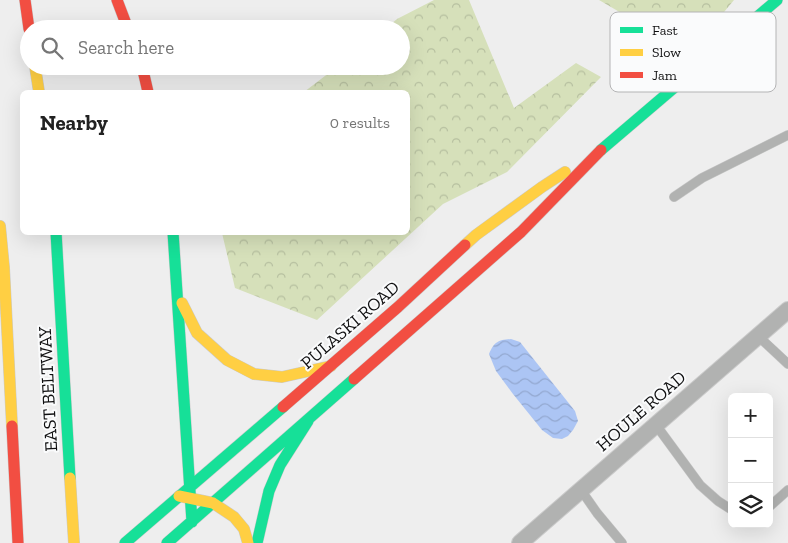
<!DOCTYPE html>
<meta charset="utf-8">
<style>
:root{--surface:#fff;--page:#f6f6f6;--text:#222;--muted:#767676;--line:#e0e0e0}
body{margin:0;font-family:"Zilla Slab",serif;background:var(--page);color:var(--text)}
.controls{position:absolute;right:15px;bottom:15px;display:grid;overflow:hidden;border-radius:8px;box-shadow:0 5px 20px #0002}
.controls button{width:45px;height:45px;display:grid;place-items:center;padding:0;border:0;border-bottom:1px solid var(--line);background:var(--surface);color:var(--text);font:25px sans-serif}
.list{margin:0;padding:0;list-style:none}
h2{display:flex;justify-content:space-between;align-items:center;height:65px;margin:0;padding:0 20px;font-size:21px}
h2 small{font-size:16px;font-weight:400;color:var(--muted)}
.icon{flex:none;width:28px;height:28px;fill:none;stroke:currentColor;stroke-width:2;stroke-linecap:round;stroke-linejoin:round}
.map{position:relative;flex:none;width:788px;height:543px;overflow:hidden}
.search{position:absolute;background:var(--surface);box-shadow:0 5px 20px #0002;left:20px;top:20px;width:390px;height:55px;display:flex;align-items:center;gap:12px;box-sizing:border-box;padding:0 18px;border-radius:28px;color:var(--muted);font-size:19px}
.panel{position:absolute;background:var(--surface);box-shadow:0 5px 20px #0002;left:20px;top:90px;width:390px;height:145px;border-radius:8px}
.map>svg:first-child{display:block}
</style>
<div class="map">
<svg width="788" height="543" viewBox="0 0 788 543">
<defs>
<pattern id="forest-crowns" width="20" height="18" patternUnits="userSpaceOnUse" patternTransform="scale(1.25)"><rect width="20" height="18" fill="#d6e0ba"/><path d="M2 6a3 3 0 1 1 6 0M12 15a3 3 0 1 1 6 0" fill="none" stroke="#b6bf9f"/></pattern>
<pattern id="water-waves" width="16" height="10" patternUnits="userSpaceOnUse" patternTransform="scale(1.25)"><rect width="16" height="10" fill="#acc5f4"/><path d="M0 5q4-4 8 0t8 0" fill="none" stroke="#93a8d0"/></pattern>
</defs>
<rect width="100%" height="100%" fill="#eee"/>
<!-- forest -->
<path fill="url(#forest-crowns)" d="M434 0H469L514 108 576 63 601 77 507 172 443 204 317 320 235 288 222 233 408 232V92H304L338 66H401V29H385L397 19Z
M599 0H734L710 29 669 41Z"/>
<!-- water -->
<path fill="url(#water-waves)" d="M511 339 520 342 575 411 578 421 573 430 568 436 562 439 553 438 542 430 513 394 496 371 489 354C494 342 498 340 511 339Z"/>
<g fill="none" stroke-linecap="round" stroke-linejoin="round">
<!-- lane casing -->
<g stroke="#cacaca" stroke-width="10">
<path id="lane" d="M674 197 702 178 788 135
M758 336 788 364
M656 425 700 485 718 501 732 510
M581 490 597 513 622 543
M769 507 788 490"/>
</g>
<!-- street casing -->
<g stroke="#cacaca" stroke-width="18">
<path id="street" d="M520 543 788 310"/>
</g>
<!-- fast casing -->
<g stroke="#cacaca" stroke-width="12">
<path id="fast" d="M601 150 777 0
M56 232 70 478
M173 232 192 522
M125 543 283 407
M167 543 354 379
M257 543 269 491 280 465 308 421"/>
</g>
<!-- slow casing -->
<g stroke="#cacaca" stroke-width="12">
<path id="slow" d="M35 66 39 92
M0 226 4 268 12 426
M465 245 476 235 542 187 565 172
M182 303 197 333 227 360 254 374 282 377 331 366
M70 478 74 543
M179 496 213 503 234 517 244 529 248 543"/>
</g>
<!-- jam casing -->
<g stroke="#cacaca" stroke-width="12">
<path id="jam" d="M25 0 29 29
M117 0 128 29
M142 66 148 92
M354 379 521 232 601 150
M283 407 398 307 465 245
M12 426 18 543"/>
</g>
<!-- lane -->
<use href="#lane" stroke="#b1b2b1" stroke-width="9"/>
<!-- street -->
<use href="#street" stroke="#b1b2b1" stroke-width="16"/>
<!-- fast -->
<use href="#fast" stroke="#16e098" stroke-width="11"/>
<!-- slow -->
<use href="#slow" stroke="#ffcf43" stroke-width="11"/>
<!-- jam -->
<use href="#jam" stroke="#f24e42" stroke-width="11"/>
</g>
<g text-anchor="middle" stroke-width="4" stroke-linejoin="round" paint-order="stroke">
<!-- street labels -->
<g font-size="18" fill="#0f0f10" stroke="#fafbfc">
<text transform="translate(350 325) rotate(-41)" y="6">PULASKI ROAD</text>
<text transform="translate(48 389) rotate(-93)" y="6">EAST BELTWAY</text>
<text transform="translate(641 411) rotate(-41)" y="6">HOULE ROAD</text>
</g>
</g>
<!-- legend -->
<rect x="610" y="12" width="166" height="80" rx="8" fill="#fafbfc" stroke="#b4b4b5" stroke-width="1"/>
<rect x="620" y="27" width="23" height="6" fill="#16e098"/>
<rect x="620" y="49" width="23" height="7" fill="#ffcf43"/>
<rect x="620" y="72" width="23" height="6" fill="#f24e42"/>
<g font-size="14" fill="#0f0f10">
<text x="652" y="35">Fast</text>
<text x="652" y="57">Slow</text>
<text x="652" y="80">Jam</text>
</g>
</svg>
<div class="controls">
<button>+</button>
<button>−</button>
<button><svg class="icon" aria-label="layers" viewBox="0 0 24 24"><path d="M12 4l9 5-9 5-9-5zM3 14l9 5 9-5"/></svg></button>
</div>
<div class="search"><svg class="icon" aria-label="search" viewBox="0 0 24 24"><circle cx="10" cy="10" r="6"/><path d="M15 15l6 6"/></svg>Search here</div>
<section class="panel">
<h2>Nearby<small>0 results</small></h2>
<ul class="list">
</ul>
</section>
</div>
